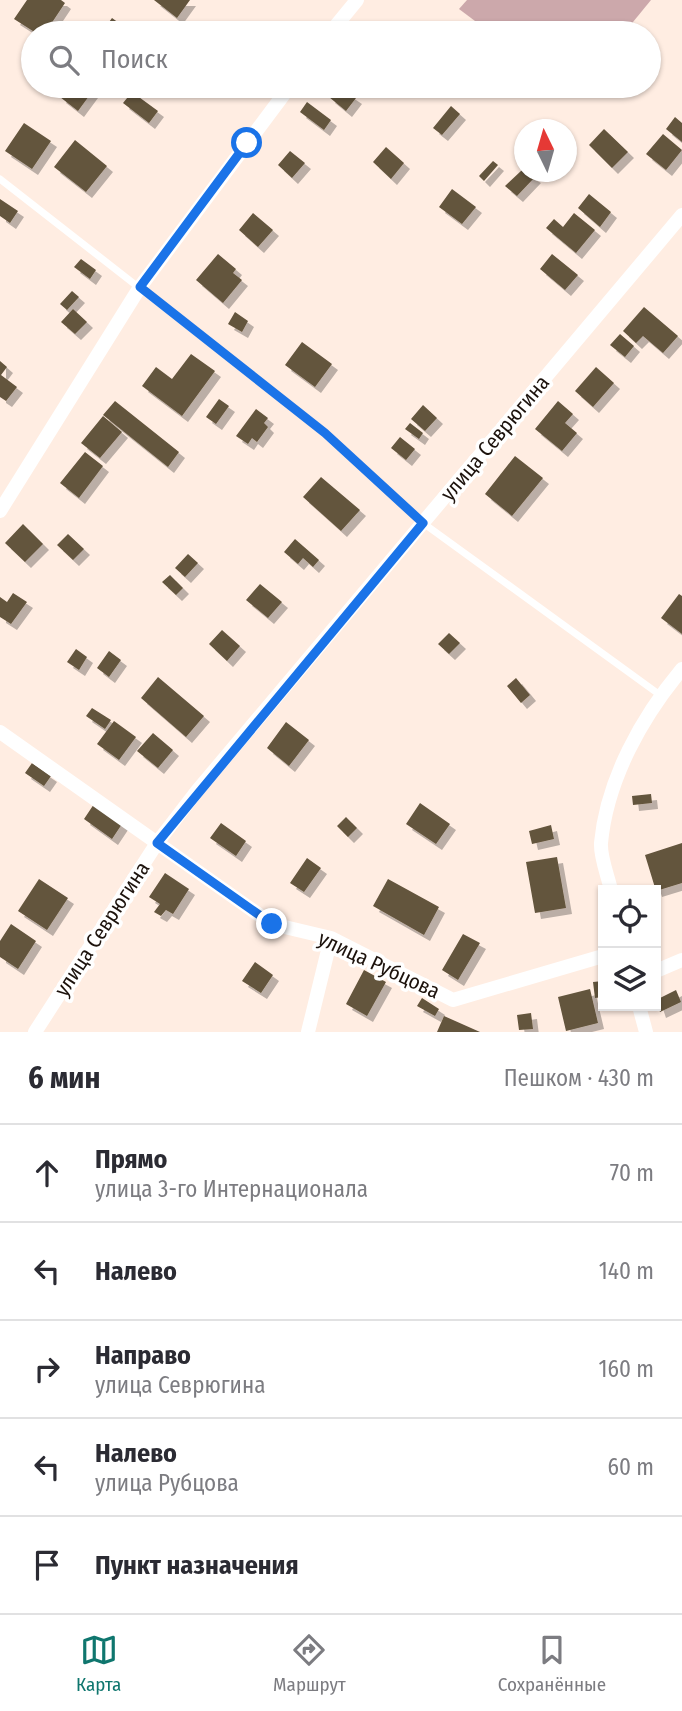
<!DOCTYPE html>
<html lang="ru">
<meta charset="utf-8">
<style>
:root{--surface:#fff;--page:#f7f7f7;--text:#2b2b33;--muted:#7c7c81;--line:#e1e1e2;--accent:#0f766e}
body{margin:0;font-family:"Fira Sans Condensed",sans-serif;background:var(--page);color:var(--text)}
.controls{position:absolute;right:21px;bottom:21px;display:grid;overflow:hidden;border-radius:0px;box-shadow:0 2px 5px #0004}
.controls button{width:63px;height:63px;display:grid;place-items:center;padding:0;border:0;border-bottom:2px solid var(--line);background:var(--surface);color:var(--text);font:35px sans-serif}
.compass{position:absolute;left:514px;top:119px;width:63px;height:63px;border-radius:50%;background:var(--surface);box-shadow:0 2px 5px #0004;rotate:355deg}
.stop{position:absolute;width:21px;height:21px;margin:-16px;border:5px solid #1a73e8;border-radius:50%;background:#fff}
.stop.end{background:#1a73e8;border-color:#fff;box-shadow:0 2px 7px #0008}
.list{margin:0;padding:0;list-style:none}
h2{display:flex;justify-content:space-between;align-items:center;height:91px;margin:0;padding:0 28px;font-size:30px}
h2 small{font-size:23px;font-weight:400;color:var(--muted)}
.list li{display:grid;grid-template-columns:46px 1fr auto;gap:21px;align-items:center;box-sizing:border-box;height:98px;padding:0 28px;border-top:2px solid var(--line)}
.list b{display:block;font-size:26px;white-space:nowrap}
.list p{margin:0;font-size:23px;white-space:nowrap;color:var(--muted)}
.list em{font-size:23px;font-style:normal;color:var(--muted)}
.icon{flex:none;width:38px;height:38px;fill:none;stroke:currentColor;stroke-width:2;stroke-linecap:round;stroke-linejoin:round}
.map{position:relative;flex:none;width:682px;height:1032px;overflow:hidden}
.search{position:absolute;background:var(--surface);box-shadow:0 2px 5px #0004;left:21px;right:21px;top:21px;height:77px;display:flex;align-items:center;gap:18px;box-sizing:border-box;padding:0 24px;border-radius:38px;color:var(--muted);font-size:26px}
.sheet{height:581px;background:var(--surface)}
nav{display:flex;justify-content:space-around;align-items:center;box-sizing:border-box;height:98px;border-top:2px solid var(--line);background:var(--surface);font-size:19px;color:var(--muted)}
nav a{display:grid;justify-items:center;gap:4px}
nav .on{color:var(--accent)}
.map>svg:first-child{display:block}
</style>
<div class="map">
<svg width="682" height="1032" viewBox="0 0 682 1032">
<defs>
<filter id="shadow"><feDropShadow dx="6" dy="6" stdDeviation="0" flood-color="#0004"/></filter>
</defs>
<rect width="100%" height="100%" fill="#ffede2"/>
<!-- forest -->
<path fill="#cca8ab" d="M467 0H651L624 33H491L459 9Z"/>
<!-- building -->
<path fill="#63543c" filter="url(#shadow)" d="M27 0H61L65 3 45 33H36L14 19Z
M154 0H190L177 18Z
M112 18 133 33H101Z
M68 86H84L92 92 78 111 60 97Z
M338 86 356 98 346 111 329 97Z
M132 92 158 111 149 123 123 103Z
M307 102 331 120 324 130 300 112Z
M451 106 460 114 442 135 433 128Z
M675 117 682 123V142L666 129Z
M24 123 51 141 32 169 5 151Z
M604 129 628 152 612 168 589 145Z
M663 134 682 150 666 170 646 154Z
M75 140 107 166 86 192 54 167Z
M386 147 404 163 391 179 373 162Z
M290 151 305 163 292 178 278 165Z
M493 161 498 165 484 181 479 176Z
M522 170 535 177 517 196 505 186Z
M452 189 476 207 462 224 439 207Z
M589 194 611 212 600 227 578 208Z
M0 199 18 211 10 223 0 216Z
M253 213 273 230 258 247 239 230Z
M574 213 595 230 576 253 546 228 554 219 563 227Z
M218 254 236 269 233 273 242 280 223 303 196 280Z
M552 254 578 275 565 290 540 269Z
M81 259 96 270 90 279 74 267Z
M72 291 79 297 67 310 60 304Z
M644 307 678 336 663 353 643 336 636 343 623 331Z
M73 309 87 322 75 334 61 322Z
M235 312 248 321 242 332 228 324Z
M620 334 634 346 625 357 610 345Z
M302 342 332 364 315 387 285 365Z
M191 354 215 371 182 416 142 386 156 367 172 379Z
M0 361 7 367 1 375 17 387 6 401 0 397Z
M596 367 614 383 593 407 575 391Z
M219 399 229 406 216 424 206 417Z
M115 401 179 452 168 467 103 415Z
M558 401 573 414 565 423 577 433 562 451 535 429Z
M423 405 437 418 425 431 411 419Z
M256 409 268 418 264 423 268 427 257 442 252 438 248 444 236 436Z
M103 416 122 432 100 458 81 443Z
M410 423 423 433 419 439 405 429Z
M400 437 415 449 406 460 391 448Z
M85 452 103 466 79 498 60 483Z
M515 456 543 478 512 516 485 494Z
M321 477 360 510 341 531 303 497Z
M23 524 43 544 25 562 5 543Z
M68 534 84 549 73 560 57 545Z
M295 539 319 560 313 567 303 558 298 564 284 552Z
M188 554 198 563 185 577 175 568Z
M170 575 183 588 176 595 162 582Z
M260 584 282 602 268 618 246 600Z
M13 593 27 602 11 624 0 617V597L7 602Z
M679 594 682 596V634L661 618Z
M222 630 240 646 227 661 209 644Z
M449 633 460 643 449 654 438 644Z
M76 649 87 657 79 670 67 662Z
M109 651 121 660 109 677 97 668Z
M158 677 204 716 186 737 141 698Z
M516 678 530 695 521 703 507 686Z
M92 708 111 720 105 729 86 716Z
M114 721 136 737 119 760 97 744Z
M286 722 309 740 289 766 267 748Z
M153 733 173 750 158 768 137 751Z
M32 763 51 776 44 786 25 773Z
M651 794 652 803 633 805 632 796Z
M96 801 124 821 112 839 84 819Z
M420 803 450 824 436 844 406 824Z
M346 817 357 828 348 837 337 826Z
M221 823 246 841 236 856 210 838Z
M551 825 554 839 532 844 529 831Z
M682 843V883L656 891 645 855Z
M557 857 566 908 535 913 526 862Z
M307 858 321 868 304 892 290 883Z
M165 873 189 889 173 914 166 910 161 916 154 912 160 904 149 897Z
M39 879 68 898 47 930 18 911Z
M388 879 439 907 424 935 373 906Z
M11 924 36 941 18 969 0 957V941Z
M463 934 480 943 458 980 442 970Z
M255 962 273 975 261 993 242 981Z
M364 970 386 982 367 1016 346 1004Z
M603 981V997L595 998 593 982Z
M590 989 598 1023 566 1031 558 997Z
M676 990 681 1002 660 1012 656 1000Z
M422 998 439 1009 435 1016 417 1006Z
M531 1013 533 1029 519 1030 517 1015Z
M444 1016 480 1032H437Z"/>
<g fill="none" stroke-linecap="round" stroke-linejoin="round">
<!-- service -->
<path stroke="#fff" stroke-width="7" d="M0 179 325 433 423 523 660 695"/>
<!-- minor -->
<path stroke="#fff" stroke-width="14" d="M330 33 357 0
M0 511 140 287 290 86
M0 732 272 924 331 938 453 1000 603 956
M611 890C608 876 600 857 601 843 607 779 642 717 682 669
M656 971 682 960
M639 1006 646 1032
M35 1032 157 843 197 791 682 215
M308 1032 331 938"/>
</g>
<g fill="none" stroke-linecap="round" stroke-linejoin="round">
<!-- route -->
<path stroke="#1a73e8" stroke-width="9" d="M247 143 140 287 325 433 423 523 157 843 272 924"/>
</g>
<g text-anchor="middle" stroke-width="7" stroke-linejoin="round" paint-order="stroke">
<!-- street labels -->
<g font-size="21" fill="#1c120c" stroke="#fff">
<text transform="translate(495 438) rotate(-50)" y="7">улица Севрюгина</text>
<text transform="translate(102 929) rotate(-57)" y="7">улица Севрюгина</text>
<text transform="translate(379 965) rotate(25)" y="7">улица Рубцова</text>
</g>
</g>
</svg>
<div class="controls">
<button><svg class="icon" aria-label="locate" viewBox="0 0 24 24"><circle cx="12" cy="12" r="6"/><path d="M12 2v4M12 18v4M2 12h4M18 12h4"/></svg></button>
<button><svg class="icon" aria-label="layers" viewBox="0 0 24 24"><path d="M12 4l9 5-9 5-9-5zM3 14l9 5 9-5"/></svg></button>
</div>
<svg class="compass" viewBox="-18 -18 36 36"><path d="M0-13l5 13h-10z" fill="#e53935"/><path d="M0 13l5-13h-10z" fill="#7c7c81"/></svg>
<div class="stop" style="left:247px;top:143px"></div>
<div class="stop end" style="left:272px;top:924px"></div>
<div class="search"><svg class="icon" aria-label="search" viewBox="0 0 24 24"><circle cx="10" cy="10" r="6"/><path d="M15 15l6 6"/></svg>Поиск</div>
</div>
<section class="sheet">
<h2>6 мин<small>Пешком · 430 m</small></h2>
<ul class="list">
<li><svg class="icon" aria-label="ahead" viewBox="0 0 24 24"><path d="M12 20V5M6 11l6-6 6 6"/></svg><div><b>Прямо</b><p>улица 3-го Интернационала</p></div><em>70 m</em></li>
<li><svg class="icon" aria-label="left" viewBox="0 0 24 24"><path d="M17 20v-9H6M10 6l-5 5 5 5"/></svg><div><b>Налево</b></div><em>140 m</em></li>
<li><svg class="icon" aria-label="right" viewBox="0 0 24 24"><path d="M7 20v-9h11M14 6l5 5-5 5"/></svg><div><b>Направо</b><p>улица Севрюгина</p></div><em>160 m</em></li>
<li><svg class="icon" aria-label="left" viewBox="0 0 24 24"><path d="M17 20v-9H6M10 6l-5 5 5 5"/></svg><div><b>Налево</b><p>улица Рубцова</p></div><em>60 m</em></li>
<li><svg class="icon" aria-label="arrive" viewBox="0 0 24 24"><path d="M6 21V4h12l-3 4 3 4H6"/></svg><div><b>Пункт назначения</b></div></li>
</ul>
</section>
<nav>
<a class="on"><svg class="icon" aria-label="map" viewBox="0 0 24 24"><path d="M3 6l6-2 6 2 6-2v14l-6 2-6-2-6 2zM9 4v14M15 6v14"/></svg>Карта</a>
<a><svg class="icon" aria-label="directions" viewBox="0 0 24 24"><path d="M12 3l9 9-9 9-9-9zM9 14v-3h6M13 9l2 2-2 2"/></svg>Маршрут</a>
<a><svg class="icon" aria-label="saved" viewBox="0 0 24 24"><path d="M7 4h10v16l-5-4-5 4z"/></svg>Сохранённые</a>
</nav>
